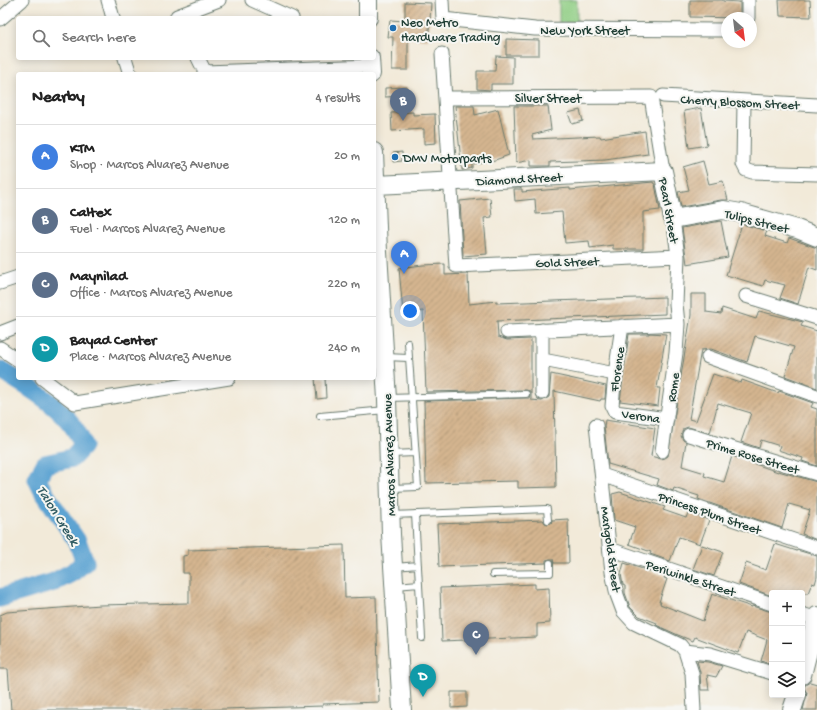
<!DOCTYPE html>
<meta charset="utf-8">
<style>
:root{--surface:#fff;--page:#f2f2f2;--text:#222;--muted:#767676;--line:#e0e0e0;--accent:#d93025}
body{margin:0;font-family:"Gochi Hand",sans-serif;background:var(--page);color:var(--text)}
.controls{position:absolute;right:12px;bottom:12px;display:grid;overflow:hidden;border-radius:4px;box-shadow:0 2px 10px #0003}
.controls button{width:36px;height:36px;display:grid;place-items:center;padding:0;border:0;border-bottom:1px solid var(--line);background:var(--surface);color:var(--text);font:20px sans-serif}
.compass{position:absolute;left:721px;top:12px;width:36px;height:36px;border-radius:50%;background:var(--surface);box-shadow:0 2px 10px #0003;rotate:152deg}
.you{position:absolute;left:410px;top:311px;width:14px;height:14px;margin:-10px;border:3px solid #fff;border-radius:50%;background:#1a73e8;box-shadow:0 0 0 6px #1a73e833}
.badge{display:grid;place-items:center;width:26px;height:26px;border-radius:50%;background:var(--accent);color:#fff;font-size:13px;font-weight:700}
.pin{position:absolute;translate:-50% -33px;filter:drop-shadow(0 1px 2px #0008)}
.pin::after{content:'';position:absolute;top:21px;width:14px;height:12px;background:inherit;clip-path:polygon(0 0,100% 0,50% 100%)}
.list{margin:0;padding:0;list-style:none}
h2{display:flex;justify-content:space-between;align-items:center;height:52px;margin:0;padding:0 16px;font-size:17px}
h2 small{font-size:13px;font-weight:400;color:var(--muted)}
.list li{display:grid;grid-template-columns:26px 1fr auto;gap:12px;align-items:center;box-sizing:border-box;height:64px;padding:0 16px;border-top:1px solid var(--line)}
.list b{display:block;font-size:15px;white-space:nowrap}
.list p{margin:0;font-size:13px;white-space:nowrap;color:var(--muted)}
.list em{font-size:13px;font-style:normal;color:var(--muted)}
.icon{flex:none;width:22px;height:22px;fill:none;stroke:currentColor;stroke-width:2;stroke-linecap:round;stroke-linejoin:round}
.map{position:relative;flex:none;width:817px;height:710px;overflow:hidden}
.search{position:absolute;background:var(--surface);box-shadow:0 2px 10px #0003;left:16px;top:16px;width:360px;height:44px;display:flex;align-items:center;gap:10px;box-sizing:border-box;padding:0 14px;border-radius:4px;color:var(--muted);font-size:15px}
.panel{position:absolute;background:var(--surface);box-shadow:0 2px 10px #0003;left:16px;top:72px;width:360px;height:308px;border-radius:4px}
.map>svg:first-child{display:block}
</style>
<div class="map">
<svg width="817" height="710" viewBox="0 0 817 710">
<defs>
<pattern id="building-hatch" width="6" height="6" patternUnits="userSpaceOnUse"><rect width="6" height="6" fill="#d5b690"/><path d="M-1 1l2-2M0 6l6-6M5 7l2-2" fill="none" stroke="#ac9576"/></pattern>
</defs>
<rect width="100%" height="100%" fill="#f6f6f2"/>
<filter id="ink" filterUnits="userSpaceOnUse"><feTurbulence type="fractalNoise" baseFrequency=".025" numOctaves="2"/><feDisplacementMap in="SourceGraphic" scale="8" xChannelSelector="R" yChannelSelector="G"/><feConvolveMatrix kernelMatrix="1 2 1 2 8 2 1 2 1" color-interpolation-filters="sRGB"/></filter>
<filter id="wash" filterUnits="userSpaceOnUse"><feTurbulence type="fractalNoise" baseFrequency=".012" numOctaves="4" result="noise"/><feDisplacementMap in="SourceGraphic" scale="16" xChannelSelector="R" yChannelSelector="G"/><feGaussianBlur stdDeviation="0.9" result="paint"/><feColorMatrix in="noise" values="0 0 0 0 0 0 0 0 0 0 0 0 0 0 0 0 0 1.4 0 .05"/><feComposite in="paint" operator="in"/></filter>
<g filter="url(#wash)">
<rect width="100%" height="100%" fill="#f2ead9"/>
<!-- grass -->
<path fill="#90ce84" stroke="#58865c" d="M559 0H577V22L559 23Z"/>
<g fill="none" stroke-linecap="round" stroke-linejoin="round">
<!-- river -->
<path stroke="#5ca3d2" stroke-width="19" d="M0 370C29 387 73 412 83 446L72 458 45 464 37 479 43 491 77 541 85 562 73 572 54 582 0 598"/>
</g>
<g id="blocks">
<!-- building -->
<path fill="url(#building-hatch)" d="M690 0H723V1L740 2V18L690 17Z
M779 0H810L811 17 780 16Z
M405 2 431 3 430 20 428 40 408 38V70H392L393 37H388L390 20 405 21Z
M506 39 539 40V55H506Z
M496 56 513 57V84H491V90L477 89V71H495Z
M407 87 408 96 385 97V88Z
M455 106H474L475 115 498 109 509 155 495 160 472 164V168L462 170Z
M514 106H548L551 130 532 135 533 139 600 136 601 138 645 131 648 154 605 160 550 162V166H531V160L516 163Z
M701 108 707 145 689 148 684 111Z
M580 110 583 121 572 124 568 113Z
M413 112V115L435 114 436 143 424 144V129L392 131 391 113Z
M402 152V161L393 162V153Z
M703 161 709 184 723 181 728 200H721L681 207 678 192 689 190 683 167Z
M653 182 654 184H655L660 210 643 212V249H613V245L590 248 589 241 565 243 562 212 536 214 535 199 515 201 514 189H522V192L570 188V190Z
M490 198 492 217 484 218 487 254 463 256 460 201Z
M721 221 728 257 687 264 682 228Z
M742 224 767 231 765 236 787 243 789 238 817 248V270L809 267 798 304 780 298 785 285 765 280 763 286 726 275Z
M445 264V275L468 274 469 304 497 301V303L665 297V314L497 321 498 337 507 340 531 339V400L542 401 549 397 551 374 606 386 605 399H601L600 401 554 391 556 487 518 488V481L426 483 424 401 526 398H529L530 394V391L526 390 426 392 423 311 403 313 399 268 423 265Z
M691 294H706V312L721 314 722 308 756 319 759 311 803 322 801 326 817 331V388L785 376 794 347 755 336 747 362 711 349 701 350 689 419 696 421 713 374 741 383 742 380 778 393 779 391 813 403 811 407 817 409V466L802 461 803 458 778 450 780 446 761 440 759 448 741 442 751 413 718 403 710 433 688 427 683 429 681 436 683 440 686 442 682 466 705 473 704 476 724 482 732 456 778 472V471L817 482V540L802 534 810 510 789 504 782 528 698 499 699 496 674 488 673 491 657 485 659 479 608 464 604 426 605 420 655 428 651 456 661 459 665 458 668 456 691 315Z
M649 333 666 334 657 388H660L658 406 620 401 629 334H649Z
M315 378H325L326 398 317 399Z
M620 492 665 507 663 510 686 518 688 513 709 520 700 544 679 537 670 561 650 554 651 552 629 544 635 527 614 520 612 494Z
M568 519 569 563H554L553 559H550L546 560V563L439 567 437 524 543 520 545 523 548 524 551 523 552 520Z
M775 544 797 551V550L817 556V577L815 584 812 583 808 593H772V596L739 584 746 563 766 570Z
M344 545 345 598 376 597 379 702 323 704V706L191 710H11L8 669H0V615L7 612 100 605 189 603V573H183V556L188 555V550Z
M702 545 723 552 714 576 693 569Z
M624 563 665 576 664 578 667 579 659 602H661L660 604 703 621 712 594 752 607V606L772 612V665L761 661 767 640 746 632 738 653 695 637 693 641 678 635 656 625 657 623 639 616 630 607 625 593V586L623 585 621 574Z
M535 584V589L549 588 550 623 537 624V637L442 641 440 588Z
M697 661 708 662 722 666 716 677 707 675 709 690H701L700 672Z
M810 682 817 684V710H803L807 693 804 688 805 685Z
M451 692H467V707L451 708Z"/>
</g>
</g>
<g filter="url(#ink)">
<use href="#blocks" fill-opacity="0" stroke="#697a6e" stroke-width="1"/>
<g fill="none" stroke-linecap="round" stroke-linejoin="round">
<!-- lane casing -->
<g stroke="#697a6e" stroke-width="8">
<path id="lane" d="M386 357 408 358
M389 398 526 394
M320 416 386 410
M391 454 415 453
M392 488 418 487 408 343
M415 514 422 638
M392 515 547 509 548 520
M395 567 418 565
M493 574 550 573V563
M396 586 419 584"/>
</g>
<!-- street casing -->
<g stroke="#697a6e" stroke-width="15">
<path id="street" d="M108 0 113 18
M252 0 292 18
M442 0 443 19 535 29 727 30
M178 18 177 16 219 0
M748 18V0
M0 19 22 0
M442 54 456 266 678 256
M125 58 130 74
M198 58 205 72 371 66
M663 96 817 105
M445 98 651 97 663 171
M744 102 743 164 746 170 752 172 817 174
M0 283 18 277
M746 296 817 318
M622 326 615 374 612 406 615 412 667 419
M507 332 678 324
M0 333 18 326
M0 348 18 360
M708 357 817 396
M543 360 615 374
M42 378 75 403 229 378
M542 393V330
M596 425 612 572 617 595 623 611 634 623 680 645 685 651 692 673 694 710
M689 435 817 474
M662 451 676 353 678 324 676 304 678 256 673 219
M602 475 817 548
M610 549 772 604
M802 614 817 619
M685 651 710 654 772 673"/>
</g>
<!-- secondary casing -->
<g stroke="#697a6e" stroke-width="20">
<path id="secondary" d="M368 0V18
M370 58 371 74
M374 152 378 252 387 399 391 534 402 710
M376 185 663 171 673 219 723 210 741 213 797 229 817 237
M802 675 817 616
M792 710 797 695"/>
</g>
<!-- lane -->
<use href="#lane" stroke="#fff" stroke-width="6"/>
<!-- street -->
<use href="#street" stroke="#fff" stroke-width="13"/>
<!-- secondary -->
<use href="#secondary" stroke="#fff" stroke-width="18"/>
</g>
</g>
<!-- markers -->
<g fill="#1f6fb2" stroke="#f6f6f2" stroke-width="1.5">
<circle cx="393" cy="28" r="4"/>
<circle cx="395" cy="157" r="4"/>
</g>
<g text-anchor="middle" stroke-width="4" stroke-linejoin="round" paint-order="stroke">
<!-- poi labels -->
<g font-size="13" fill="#1f3d34" stroke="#f6f6f2" text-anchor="start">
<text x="401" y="26">Neo Metro<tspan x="401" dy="15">Hardware Trading</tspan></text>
<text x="403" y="162">DMV Motorparts</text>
</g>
<!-- street labels -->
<g font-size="13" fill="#1f3d34" stroke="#f6f6f2">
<text x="585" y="34">New York Street</text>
<text x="548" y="102">Silver Street</text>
<text transform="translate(740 101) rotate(3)" y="5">Cherry Blossom Street</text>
<text transform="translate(519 178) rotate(-3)" y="5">Diamond Street</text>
<text transform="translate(670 210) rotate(80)" y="5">Pearl Street</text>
<text transform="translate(757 220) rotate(14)" y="5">Tulips Street</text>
<text transform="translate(567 261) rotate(-2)" y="5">Gold Street</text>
<text transform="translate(616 369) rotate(-82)" y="5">Florence</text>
<text transform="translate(672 387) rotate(-82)" y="5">Rome</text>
<text transform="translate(641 415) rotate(8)" y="5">Verona</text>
<text transform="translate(388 455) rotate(-92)" y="5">Marcos Alvarez Avenue</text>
<text transform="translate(753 455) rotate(17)" y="5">Prime Rose Street</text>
<text transform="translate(710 512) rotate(19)" y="5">Princess Plum Street</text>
<text transform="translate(612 549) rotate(82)" y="5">Marigold Street</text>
<text transform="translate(691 577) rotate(18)" y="5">Periwinkle Street</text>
</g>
<!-- water labels -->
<g font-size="14" font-style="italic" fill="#315c63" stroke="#f6f6f2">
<text transform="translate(59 515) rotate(58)" y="5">Talon Creek</text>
</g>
</g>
</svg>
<div class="controls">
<button>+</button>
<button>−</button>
<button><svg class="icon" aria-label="layers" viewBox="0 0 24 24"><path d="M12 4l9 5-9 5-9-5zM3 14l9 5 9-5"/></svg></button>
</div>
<svg class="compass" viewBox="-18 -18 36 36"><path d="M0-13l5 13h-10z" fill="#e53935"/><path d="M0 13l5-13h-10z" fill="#767676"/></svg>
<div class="you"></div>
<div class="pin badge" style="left:404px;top:274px;background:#3f7fe0">A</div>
<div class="pin badge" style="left:403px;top:121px;background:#5c6f8a">B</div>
<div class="pin badge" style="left:476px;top:655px;background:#5c6f8a">C</div>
<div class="pin badge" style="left:423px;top:697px;background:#0f9aa8">D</div>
<div class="search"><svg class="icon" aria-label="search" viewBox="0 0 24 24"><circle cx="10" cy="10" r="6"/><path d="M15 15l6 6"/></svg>Search here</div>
<section class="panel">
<h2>Nearby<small>4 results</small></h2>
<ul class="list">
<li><span class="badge" style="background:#3f7fe0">A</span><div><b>KTM</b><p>Shop · Marcos Alvarez Avenue</p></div><em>20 m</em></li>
<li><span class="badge" style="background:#5c6f8a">B</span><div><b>Caltex</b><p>Fuel · Marcos Alvarez Avenue</p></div><em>120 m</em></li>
<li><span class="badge" style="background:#5c6f8a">C</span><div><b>Maynilad</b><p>Office · Marcos Alvarez Avenue</p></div><em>220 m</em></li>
<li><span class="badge" style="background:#0f9aa8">D</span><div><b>Bayad Center</b><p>Place · Marcos Alvarez Avenue</p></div><em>240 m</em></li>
</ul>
</section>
</div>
